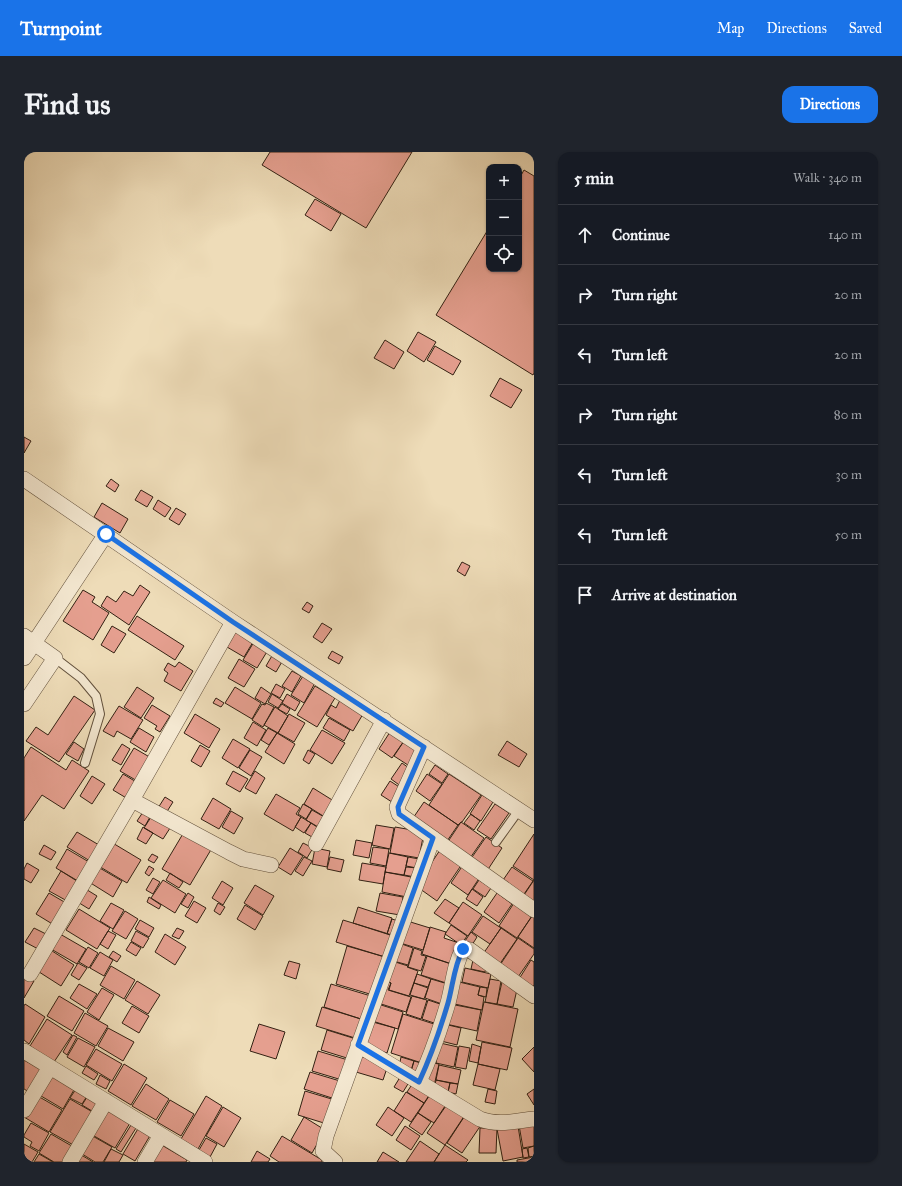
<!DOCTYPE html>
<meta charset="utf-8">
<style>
:root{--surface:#171b24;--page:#20242c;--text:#f1f3f6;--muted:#9ea1a6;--line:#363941;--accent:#1a73e8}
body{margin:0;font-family:"IM FELL Great Primer",serif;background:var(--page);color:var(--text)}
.controls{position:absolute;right:12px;top:12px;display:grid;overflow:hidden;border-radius:8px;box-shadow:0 1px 3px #0004}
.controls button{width:36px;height:36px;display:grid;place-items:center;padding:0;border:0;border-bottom:1px solid var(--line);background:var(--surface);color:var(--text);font:20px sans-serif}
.stop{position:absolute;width:12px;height:12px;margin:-9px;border:3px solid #1a73e8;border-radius:50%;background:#fff}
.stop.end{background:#1a73e8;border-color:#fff;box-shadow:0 1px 4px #0008}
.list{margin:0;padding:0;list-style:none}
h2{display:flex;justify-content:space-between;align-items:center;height:52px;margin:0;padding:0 16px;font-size:17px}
h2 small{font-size:13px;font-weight:400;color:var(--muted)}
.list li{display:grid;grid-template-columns:26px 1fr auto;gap:12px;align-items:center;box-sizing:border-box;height:60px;padding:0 16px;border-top:1px solid var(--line)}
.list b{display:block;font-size:15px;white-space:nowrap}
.list em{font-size:13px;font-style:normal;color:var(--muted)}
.icon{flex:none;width:22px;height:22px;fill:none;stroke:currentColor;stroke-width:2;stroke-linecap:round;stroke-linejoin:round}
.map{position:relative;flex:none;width:510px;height:1010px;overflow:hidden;border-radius:12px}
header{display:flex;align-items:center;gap:24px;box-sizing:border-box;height:56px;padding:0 20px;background:var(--accent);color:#fff}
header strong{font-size:19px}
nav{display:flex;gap:22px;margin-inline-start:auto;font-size:14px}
.intro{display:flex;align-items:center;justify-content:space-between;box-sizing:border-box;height:96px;padding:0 24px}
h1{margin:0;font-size:28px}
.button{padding:10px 18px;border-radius:12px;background:var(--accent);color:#fff;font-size:14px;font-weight:700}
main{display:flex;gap:24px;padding:0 24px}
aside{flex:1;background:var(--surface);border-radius:12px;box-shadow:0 1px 3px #0004}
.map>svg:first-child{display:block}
</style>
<header>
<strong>Turnpoint</strong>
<nav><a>Map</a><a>Directions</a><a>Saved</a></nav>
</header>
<div class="intro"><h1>Find us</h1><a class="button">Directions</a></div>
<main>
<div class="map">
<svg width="510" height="1010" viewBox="0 0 510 1010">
<rect width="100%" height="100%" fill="#eedcb8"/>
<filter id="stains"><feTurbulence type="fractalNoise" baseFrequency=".005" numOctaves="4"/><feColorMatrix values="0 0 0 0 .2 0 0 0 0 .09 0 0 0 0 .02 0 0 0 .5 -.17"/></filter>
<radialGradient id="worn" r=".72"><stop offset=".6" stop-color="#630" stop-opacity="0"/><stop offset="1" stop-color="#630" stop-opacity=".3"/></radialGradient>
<!-- building -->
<path fill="#e59f8f" stroke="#332113" d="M246 0H388L342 76 238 13Z
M500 18 510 24V221L509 223 412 163 465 76V117H495V27Z
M291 47 317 62 307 79 281 63Z
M394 180 412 190 400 210 383 199Z
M361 188 380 200 370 217 350 206Z
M411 194 437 209 429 223 403 208Z
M476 226 498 238 487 256 466 244Z
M0 285 7 289 0 301Z
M87 327 95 333 91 340 82 334Z
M117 338 129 345 123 355 111 348Z
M134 348 147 356 141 365 129 357Z
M78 351 104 367 96 381 70 365Z
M152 356 162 362 155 373 145 367Z
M438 410 446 414 441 424 433 419Z
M116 433 126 440 105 473 77 454 83 444 92 450 100 439 109 444Z
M59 438 71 445 68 450 85 461 69 488 39 469Z
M283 450 289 454 285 461 278 457Z
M113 464 160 494 151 508 104 478Z
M298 471 308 477 298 491 289 485Z
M88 474 102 482 90 501 77 493Z
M212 479 229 490 220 505 203 495Z
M230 490 244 498 233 516 219 508Z
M308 499 319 505 315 512 304 506Z
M249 502 259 508 252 520 242 514Z
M215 507 231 517 220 535 204 526Z
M155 510 169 519 157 539 140 529 144 521 140 518 144 511 151 515Z
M268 519 277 524 268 540 258 534Z
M279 524 291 531 280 551 267 543Z
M252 532 261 537 256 546 247 541Z
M291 534 311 546 293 575 273 563Z
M113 535 130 546 117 566 100 555Z
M211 535 237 551 228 567 201 551Z
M237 535 247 542 241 552 231 546Z
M248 542 259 549 254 556 244 550Z
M263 542 276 550 271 559 258 551Z
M50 544 71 558 35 610 2 589 12 575 24 583Z
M192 546 200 551 197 555 189 551Z
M316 548 339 562 329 579 302 563 307 553 312 556Z
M242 551 250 555 239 575 228 568 238 552 241 553Z
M258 552 266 557 263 562 254 557Z
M128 553 146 564 136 580 131 577 133 574 120 566Z
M95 554 119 568 107 587 93 579 90 585 79 579Z
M251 555 264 564 254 581 240 573Z
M171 562 196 577 185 596 160 581Z
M265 562 281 571 270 590 254 581Z
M305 566 326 578 320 589 299 576Z
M229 570 242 578 233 594 220 586Z
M115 576 130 585 122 600 106 590Z
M244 576 253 581 245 593 237 588Z
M298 578 321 591 308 612 286 598Z
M366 580 380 589 368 606 355 597Z
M253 581 271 592 260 612 241 600Z
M209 587 226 597 214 616 198 606Z
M380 589 397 600 387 615 370 604Z
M483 589 503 602 495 615 474 603Z
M50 590 60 597 54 609 42 602Z
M98 592 106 597 97 613 88 608Z
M176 593 186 599 177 615 167 609Z
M7 595 42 618 48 608 65 619 40 657 18 643 0 669V606Z
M110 596 129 607 115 630 96 619Z
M226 598 238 605 227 624 215 616Z
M284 598 291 602 285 612 279 608Z
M378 611 389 619 378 635 367 627Z
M411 613 424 622 418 631 405 622Z
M209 619 224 627 216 640 202 632Z
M231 619 241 626 232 642 221 636Z
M99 622 114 631 104 647 89 638Z
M403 622 418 632 406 649 392 639Z
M425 622 457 643 438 670H437L434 673 405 653Z
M68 624 81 632 68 652 56 644Z
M366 629 380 638 371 652 357 643Z
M289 636 313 651 304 667 280 652Z
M252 642 276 656 272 662 277 665 269 679 240 662Z
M458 643 469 650 457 669 446 662Z
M141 645 149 650 142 661 134 656Z
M189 646 207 657 195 677 177 667Z
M400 650 434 673 421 692 387 669Z
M279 652 288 657 282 667 274 662Z
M471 652 485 661 467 687 453 678Z
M288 658 302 666 296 676 282 668Z
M207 659 219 666 210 682 198 675Z
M119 660 126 665 121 674 113 669Z
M129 662 148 673 139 687 120 676Z
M447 662 456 669 450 678 440 671Z
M277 665 287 671 280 681 271 675Z
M437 670 460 686 444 709 421 694Z
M287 671 293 675 288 685 281 681Z
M352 673 370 676 366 697 348 693Z
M119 675 129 681 122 692 113 687Z
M371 675 400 680 395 706 366 701Z
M53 680 75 693 66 709 43 695Z
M160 680 188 696 166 733 138 717Z
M510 682V728L489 714Z
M462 685 478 696 461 722 444 711Z
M332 688 348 691 345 706 329 703Z
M87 690 117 708 103 731 73 713Z
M279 691 289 696 283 706 274 700Z
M20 693 32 700 27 708 15 702Z
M349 695 365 697 362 714 346 711Z
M266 696 279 704 267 723 254 715Z
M291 696 306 699 303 715 288 712Z
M43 697 65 710 54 729 32 716Z
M416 698 438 712 413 749 392 734Z
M365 701 384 705 380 723 361 720Z
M128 702 134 705 130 711 124 708Z
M280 705 288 709 279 724 271 719Z
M306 705 320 708 317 720 303 717Z
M384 705 395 707 393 716 382 714Z
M3 711 15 718 7 731 0 727V717Z
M338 711 362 715 359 732 335 728Z
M439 713 456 725 444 743 427 731Z
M125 714 130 717 125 724 121 721Z
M74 715 98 729 89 745 65 730Z
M382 715 393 716 391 725 380 723Z
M488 715 509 729 498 745 477 731Z
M37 719 56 731 45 750 25 739Z
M361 720 387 725 383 745 358 740Z
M146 721 159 730 155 736 142 728Z
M129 726 136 730 129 742 122 738Z
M139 728 162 742 151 761 127 746Z
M455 728 467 736 461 745 449 737Z
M510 728V754L498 746Z
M198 729 209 736 199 753 188 746Z
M231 733 250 744 239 763 220 751Z
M60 736 73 744 65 757 52 749Z
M448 737 459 745 453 754 442 747Z
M25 741 42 751 30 773 12 762Z
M164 741 170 745 164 756 157 752Z
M356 741 379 745 376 763 352 759Z
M473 741 488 752 475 771 460 760Z
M125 745 137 753 135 757 123 750Z
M421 747 435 756 425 771 410 761Z
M170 749 182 756 173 771 161 764Z
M439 750 458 763 444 784 425 771Z
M87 751 100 758 89 777 76 769Z
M194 751 201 755 196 763 190 759Z
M490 751 508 764 493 786 475 774Z
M221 753 239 764 231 778 213 767Z
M334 755 368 766 363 782 329 771Z
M55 757 86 776 73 797 42 778Z
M101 759 114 767 102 787 88 779Z
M459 764 477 776 466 792 448 780Z
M508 764 510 766V796L494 785Z
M368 767 377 770 372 785 363 782Z
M116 768 130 776 125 785 111 777Z
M319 768 368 783 361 805 312 790Z
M380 768 406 776 399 798 373 790Z
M427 773 443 784 437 793 421 782Z
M406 775 422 780 420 786 435 791 428 812 398 802Z
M10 776 24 783 16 798 1 790Z
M153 776 160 779 155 787 148 784Z
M477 776 493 787 475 813 459 802Z
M84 779 92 783 84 797 76 792Z
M112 779 125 786 119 796 107 789Z
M447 780 453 785 448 793 441 789Z
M36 782 62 797 53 812 27 797Z
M141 782 162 795 151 813 131 800Z
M494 786 510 797V802L494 825 476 813Z
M107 790 117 796 112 804 102 798Z
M372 790 389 796 384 813 366 808Z
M323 794 361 805 349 843 312 832Z
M64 795 74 801 65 816 55 810Z
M390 796 398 799 397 803 402 804 397 819 384 815Z
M25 797 50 813 37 834 12 818Z
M89 799 97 804 93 810 85 805Z
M76 800 89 808 80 824 66 816Z
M403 804 427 812 422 831 397 823Z
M365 808 384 814 383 815 394 819 385 844 365 838 367 831 359 828Z
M449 808 463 811 461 820 447 817Z
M507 808 510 810V833L508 836 495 827Z
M265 809 276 812 272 827 260 823Z
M54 811 63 816 55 828 47 823Z
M87 814 111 828 100 847 76 833Z
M441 816 467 822 464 836 438 830Z
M393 822 407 827 404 835 390 831Z
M0 823 10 829 0 846Z
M407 827 424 832 418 852 401 846Z
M466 827 477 829 473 852 461 850Z
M358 828 367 831 364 838 387 845 382 860 351 850Z
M113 829 136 843 124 862 101 848Z
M431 829 456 835 454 843 460 845 458 858 426 851Z
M478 830 494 833 489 855 473 852Z
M390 831 404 836 400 847 386 843Z
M55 832 73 842 63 857 46 846Z
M307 832 347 844 340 868 300 855Z
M456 835 463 836 462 845 454 843Z
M78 836 90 843 75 868 63 860Z
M35 844 60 859 48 879 23 864Z
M388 844 403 848 397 867 382 862Z
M404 848 419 853 413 872 398 867Z
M460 850 494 857 486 895 452 888Z
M351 851 379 860 374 877 345 868Z
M1 852 21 865 5 892 0 888V854Z
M426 852 457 858 453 879 422 872Z
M108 854 125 864 115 881 98 871Z
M298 855 337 867 331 886 292 874Z
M61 861 84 874 72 894 50 881Z
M379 862 413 873 401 912 367 901Z
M23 867 48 883 30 910 6 894Z
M345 869 371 876 363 901 338 893Z
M235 872 261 880 252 907 226 899Z
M420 872 437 876 433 893 417 889Z
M84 876 110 890 99 909 74 894Z
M303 878 332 887 326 907 297 898Z
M49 883 53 885 43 903 39 900Z
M54 886 71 895 60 915 43 905Z
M458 890 488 896 483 918 454 912Z
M416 891 434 895 430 915 412 911Z
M448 892 457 895 454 911 445 909Z
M435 894 446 896 442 917 431 915Z
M510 895V920L498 907Z
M72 897 98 912 88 929 62 913Z
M294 899 324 908 318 928 288 919Z
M336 904 364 913 359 928 332 920Z
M377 905 390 909 387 919 375 915Z
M0 908 20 919 7 941 0 937Z
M390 909 397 911 394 921 387 919Z
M404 910 415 912 410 934 400 932Z
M100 912 123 926 107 953 84 939Z
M454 912 476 917 471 938 449 933Z
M415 913 437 918 434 932 412 928Z
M62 914 74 922 70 928 58 921Z
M24 920 51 936 39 957 12 941Z
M286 920 316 929 311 947 280 937Z
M378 922 387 927 379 940 370 935Z
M76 923 86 929 82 937 72 932Z
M391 928 408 939 400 951 383 940Z
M412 928 426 931 424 940 410 938Z
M426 931 434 932 432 942 424 940Z
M122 932 145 947 132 968 108 954Z
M52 937 63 944 58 952 46 946Z
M464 937 473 939 471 952 461 950Z
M510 937V953L503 942Z
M281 939 311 948 303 972 274 963Z
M382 940 400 951 387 970 370 959Z
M407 941 423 951 410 971 394 961Z
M65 942 79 951 73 962 58 953Z
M12 943 38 958 25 980 0 965Z
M182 944 198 954 174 997 157 987Z
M46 947 72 962 53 995 26 980Z
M146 948 170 962 157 984 133 970Z
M424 951 441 963 421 993 403 981Z
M199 955 217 966 200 995 182 984Z
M364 955 380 966 368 984 352 973Z
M81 956 106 971 91 996 65 981Z
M394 961 407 970 398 983 385 974Z
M442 962 457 973 438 1001 423 991Z
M280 965 301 978 288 1001 267 988Z
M510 970V994L499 996 495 973Z
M7 971 25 981 15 999 6 994 8 990 0 985V983Z
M107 973 112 976 97 1000 92 997Z
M381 974 396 984 387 998 372 988Z
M494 974 499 1005 479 1009 473 977Z
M115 975 127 982 111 1009 99 1002Z
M456 976H473L472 1001H455Z
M27 982 53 997 44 1010H30L15 1001Z
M65 982 88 995 79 1010H71L55 1000Z
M258 984 298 1008V1010H255L246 1004Z
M182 986 193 992 186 1005 175 998Z
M396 989 415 1002 410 1010H382Z
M0 992 14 1000 8 1010H0Z
M136 992 163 1008 162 1010H125Z
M421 993 444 1008 442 1010H410Z
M510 994V1004L505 1005 504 996Z
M503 996 505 1005 499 1006 498 997Z
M87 997 99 1003 95 1010H80Z
M233 999 246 1007 244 1010H227Z
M359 1000 375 1010H353Z
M54 1001 69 1010H48Z
M15 1002 29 1010H10Z
M510 1005V1010H493V1008Z"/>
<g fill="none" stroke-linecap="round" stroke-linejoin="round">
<!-- service casing -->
<g stroke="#62503c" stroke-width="10">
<path id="service" d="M31 506 57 526 72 544 76 562 61 611
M472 690 495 658"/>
</g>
<!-- minor casing -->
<g stroke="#62503c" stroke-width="16">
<path id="minor" d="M0 327 209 470 510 668
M0 484 31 506 0 552
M0 506 82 382
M400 595 373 655 375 662 510 758
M108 648 205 700 219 707 247 713
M292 692 360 568
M6 822 108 648 209 470
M334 893 456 967C474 974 491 969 510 967
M0 899 181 1010
M395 930C407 904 416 878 424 851 429 833 430 813 439 797L446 798 510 844
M0 958 26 915
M46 1010 82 949
M121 1010 137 983
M311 1010 299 999 302 984 409 686"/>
</g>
<!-- service -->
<use href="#service" stroke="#f4e8d1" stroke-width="8"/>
<!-- minor -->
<use href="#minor" stroke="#f4e8d1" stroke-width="15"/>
</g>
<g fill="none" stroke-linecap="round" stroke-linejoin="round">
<!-- route -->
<path stroke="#1a73e8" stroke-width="5" d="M82 382 209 470 400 595 374 655 375 662 409 686 334 893 395 930C407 904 416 878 424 851 429 833 430 814 439 797"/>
</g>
<rect width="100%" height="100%" filter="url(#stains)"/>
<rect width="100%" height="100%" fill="url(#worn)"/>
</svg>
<div class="controls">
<button>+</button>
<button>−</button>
<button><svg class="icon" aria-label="locate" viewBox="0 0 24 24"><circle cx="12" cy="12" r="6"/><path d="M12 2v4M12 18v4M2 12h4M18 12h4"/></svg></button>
</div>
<div class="stop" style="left:82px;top:382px"></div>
<div class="stop end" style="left:439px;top:797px"></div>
</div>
<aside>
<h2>5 min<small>Walk · 340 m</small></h2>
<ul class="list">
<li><svg class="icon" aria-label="ahead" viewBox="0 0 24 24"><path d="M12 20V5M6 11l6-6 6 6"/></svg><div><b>Continue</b></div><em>140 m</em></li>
<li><svg class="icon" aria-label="right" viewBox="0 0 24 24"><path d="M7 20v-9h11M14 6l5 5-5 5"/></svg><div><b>Turn right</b></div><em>20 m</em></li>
<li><svg class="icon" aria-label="left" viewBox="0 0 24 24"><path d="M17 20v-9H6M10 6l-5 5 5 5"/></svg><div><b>Turn left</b></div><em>20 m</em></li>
<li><svg class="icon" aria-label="right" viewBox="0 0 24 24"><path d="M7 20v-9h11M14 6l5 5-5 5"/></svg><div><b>Turn right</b></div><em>80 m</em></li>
<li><svg class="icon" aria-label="left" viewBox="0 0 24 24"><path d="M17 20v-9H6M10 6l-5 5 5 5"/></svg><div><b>Turn left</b></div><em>30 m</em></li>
<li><svg class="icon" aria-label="left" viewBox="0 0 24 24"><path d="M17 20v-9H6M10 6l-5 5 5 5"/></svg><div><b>Turn left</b></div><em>50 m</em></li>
<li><svg class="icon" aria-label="arrive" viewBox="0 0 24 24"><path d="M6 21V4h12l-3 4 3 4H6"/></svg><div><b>Arrive at destination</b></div></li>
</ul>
</aside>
</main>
